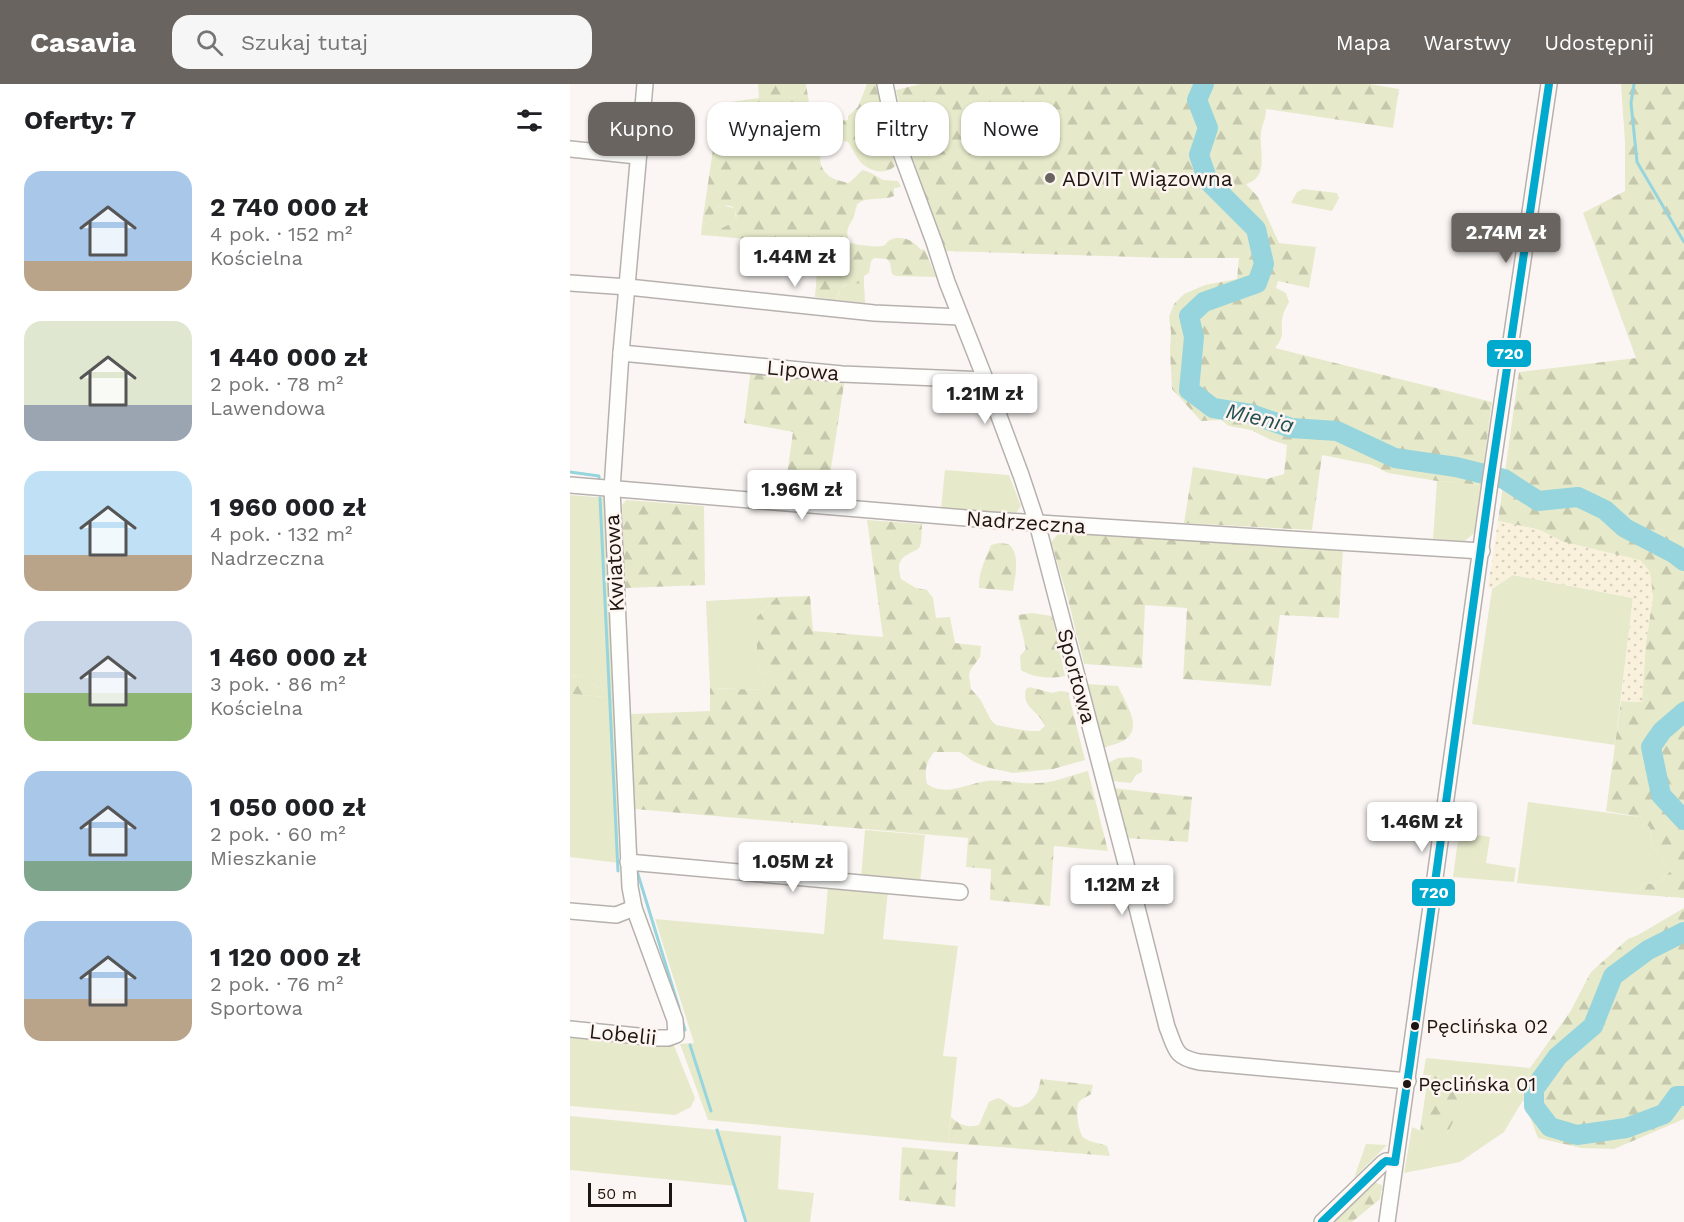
<!DOCTYPE html>
<html lang="pl">
<head>
<meta charset="utf-8">
<style>
  body { margin:0; font-family:"Work Sans",sans-serif; background:#f6f6f6; color:#202124; height:100vh; display:flex; flex-direction:column; font-size:22px; white-space:nowrap }
  * { box-sizing:border-box; margin:0 }
  p { font-size:20px; color:#757577 }
  .icon { flex:none; width:33px; height:33px; fill:none; stroke:currentColor; stroke-width:2; stroke-linecap:round; stroke-linejoin:round }
  .map { position:relative; flex:1; overflow:hidden }
  .panel { display:flex; flex-direction:column; background:#fff; width:570px }
  .panel>* { flex:none }
  .hud { position:absolute; left:18px; top:18px; width:570px; height:54px; display:flex; gap:12px }
  .scale { position:absolute; left:18px; bottom:15px; width:84px; box-sizing:border-box; padding-left:6px; border:3px solid #1c1511; border-top:0; font-size:16px; line-height:21px; white-space:nowrap; color:#1c1511; -webkit-text-stroke:4px #fef5f1; paint-order:stroke }
  .price { position:absolute; translate:-50% -51px; padding:0 14px; border-radius:6px; background:#fff; color:#222; font-size:20px; line-height:39px; filter:drop-shadow(0 2px 3px #0008) }
  .price::after { content:''; position:absolute; left:50%; top:36px; width:18px; height:14px; margin-left:-9px; background:inherit; clip-path:polygon(0 0,100% 0,50% 100%) }
  .price.on { background:#6a6460; color:#fff }
  ul { padding:0; list-style:none }
  li { display:flex; align-items:center; gap:18px; height:150px; padding:0 24px }
  li span { display:grid; place-items:center; flex:none; width:168px; height:120px; border-radius:18px; color:#555 }
  li>.icon { margin-inline-start:auto }
  span .icon { width:72px; height:72px; fill:#fffc; stroke-width:1 }
  li b { font-size:26px }
  h2 { display:flex; justify-content:space-between; align-items:center; height:72px; padding:0 24px; font-size:26px }
  .pill { padding:0 21px; border-radius:18px; background:#fff; box-shadow:0 2px 4px #0004; font-size:21px; line-height:54px }
  .pill.on { background:#6a6460; color:#fff }
  header { display:flex; align-items:center; gap:36px; box-sizing:border-box; height:84px; padding:0 30px; background:#6a6460; color:#fff }
  header strong { font-size:28px }
  nav { display:flex; gap:33px; margin-inline-start:auto; font-size:21px }
  .search { width:420px; height:54px; background:#f6f6f6; display:flex; align-items:center; gap:15px; box-sizing:border-box; padding:0 21px; border-radius:18px; color:#757577; font-size:22px }
  main { display:flex; flex:1; min-height:0 }
  .map>svg:first-child { display:block }
  .grass { fill:#e6eaca }
  .forest { fill:url(#forest-firs) }
  .sand { fill:url(#sand-dots) }
  .lines { fill:none; stroke-linecap:round; stroke-linejoin:round }
  .stream { stroke:#96d5dd; stroke-width:3 }
  .river { stroke:#96d5dd; stroke-width:20 }
  .minor-casing { stroke:#b7b1ae; stroke-width:18 }
  .minor { stroke:#fefefd; stroke-width:15 }
  .bus-1-casing { stroke:#fef5f1; stroke-width:12 }
  .bus-1 { stroke:#00a9ce; stroke-width:8 }
  .poi-dot { fill:#6a6460; stroke:#fef5f1; stroke-width:2 }
  .bus-dot { fill:#1c1511; stroke:#fef5f1; stroke-width:2 }
  .labels { text-anchor:middle; dominant-baseline:central; stroke-width:5; stroke-linejoin:round; paint-order:stroke }
  .bus-label { font-size:20px; fill:#1c1511; stroke:#fef5f1; text-anchor:start }
  .poi-label { font-size:21px; fill:#1c1511; stroke:#fef5f1; text-anchor:start }
  .street-label { font-size:21px; fill:#1c1511; stroke:#fef5f1 }
  .water-label { font-size:22px; font-style:italic; fill:#255056; stroke:#fef5f1 }
  .line-badge { stroke:#fef5f1; stroke-width:2 }
  .badge-label { font-size:16px; text-anchor:middle; font-weight:bold; fill:#fff }
</style>
</head>
<body>
<header>
<strong>Casavia</strong>
<div class="search"><svg class="icon" aria-label="search" viewBox="0 0 24 24"><circle cx="10" cy="10" r="6"/><path d="M15 15l6 6"/></svg>Szukaj tutaj</div>
<nav><a>Mapa</a><a>Warstwy</a><a>Udostępnij</a></nav>
</header>
<main>
<section class="panel">
<h2>Oferty: 7<svg class="icon" aria-label="filters" viewBox="0 0 24 24"><path d="M4 7h16M4 17h16"/><circle cx="9" cy="7" r="2"/><circle cx="15" cy="17" r="2"/></svg></h2>
<ul>
<li><span style="background:linear-gradient(#a9c7e8 75%,#b9a48a 0)"><svg class="icon" aria-label="home" viewBox="0 0 24 24"><path d="M3 11l9-7 9 7M6 9v11h12V9"/></svg></span><div><b>2 740 000 zł</b><p>4 pok. · 152 m²</p><p>Kościelna</p></div></li>
<li><span style="background:linear-gradient(#dfe7d0 70%,#9aa5b1 0)"><svg class="icon" aria-label="home" viewBox="0 0 24 24"><path d="M3 11l9-7 9 7M6 9v11h12V9"/></svg></span><div><b>1 440 000 zł</b><p>2 pok. · 78 m²</p><p>Lawendowa</p></div></li>
<li><span style="background:linear-gradient(#bfe0f5 70%,#b9a48a 0)"><svg class="icon" aria-label="home" viewBox="0 0 24 24"><path d="M3 11l9-7 9 7M6 9v11h12V9"/></svg></span><div><b>1 960 000 zł</b><p>4 pok. · 132 m²</p><p>Nadrzeczna</p></div></li>
<li><span style="background:linear-gradient(#c9d6e8 60%,#8fb573 0)"><svg class="icon" aria-label="home" viewBox="0 0 24 24"><path d="M3 11l9-7 9 7M6 9v11h12V9"/></svg></span><div><b>1 460 000 zł</b><p>3 pok. · 86 m²</p><p>Kościelna</p></div></li>
<li><span style="background:linear-gradient(#a9c7e8 75%,#7fa58c 0)"><svg class="icon" aria-label="home" viewBox="0 0 24 24"><path d="M3 11l9-7 9 7M6 9v11h12V9"/></svg></span><div><b>1 050 000 zł</b><p>2 pok. · 60 m²</p><p>Mieszkanie</p></div></li>
<li><span style="background:linear-gradient(#a9c7e8 65%,#b9a48a 0)"><svg class="icon" aria-label="home" viewBox="0 0 24 24"><path d="M3 11l9-7 9 7M6 9v11h12V9"/></svg></span><div><b>1 120 000 zł</b><p>2 pok. · 76 m²</p><p>Sportowa</p></div></li>
</ul>
</section>
<div class="map">
<svg width="1114" height="1138" viewBox="0 0 1114 1138">
  <defs>
    <pattern id="forest-firs" width="22" height="20" patternUnits="userSpaceOnUse" patternTransform="scale(1.5)"><rect width="22" height="20" fill="#e6eaca"/><path d="M5 1l3.5 6h-7zM16 11l3.5 6h-7z" fill="#c5c8ac"/></pattern>
    <pattern id="sand-dots" width="8" height="8" patternUnits="userSpaceOnUse" patternTransform="scale(1.5)"><rect width="8" height="8" fill="#f9f1dc"/><path d="M2 2h.1M6 6h.1" fill="none" stroke="#d5cebc" stroke-width="1.8" stroke-linecap="round"/></pattern>
  </defs>
  <rect width="100%" height="100%" fill="#fbf6f4"/>
  <g class="grass">
    <path d="M154,121l11,4 1,11c-7,7 -18,6 -22,16l-13,-1 1,-11c11,-2 10,-8 14,-16z"/>
    <polygon points="278,199 294,199 295,219 267,216 271,204"/>
    <polygon points="375,386 439,391 451,422 446,429 371,425"/>
    <polygon points="867,397 911,401 904,449 895,457 863,455"/>
    <path d="M0,411l37,3 12,365 -49,-6v-163l35,3v-8l-12,-4c-4,-10 -14,-9 -23,-10z"/>
    <polygon points="943,491 1063,514 1045,661 902,640 922,505"/>
    <polygon points="207,513 187,533 187,582 193,590 195,606 140,604 136,517"/>
    <polygon points="958,718 1070,733 1080,744 1082,762 1101,787 1085,801 1076,799 1061,810 947,799"/>
    <polygon points="295,746 355,751 350,799 291,793"/>
    <polygon points="889,748 920,753 916,779 946,784 944,798 883,793"/>
    <polygon points="258,801 318,807 313,855 388,862 373,972 387,973 378,1059 138,1036 110,960 124,959 85,835 254,850"/>
    <polygon points="0,949 103,959 125,1014 121,1023 105,1031 0,1022"/>
    <polygon points="856,974 960,984 953,1016 934,1048 890,1078 834,1089 842,1043 857,1050 877,1050 882,1041 884,1029 870,992 853,991"/>
    <polygon points="0,1032 211,1052 208,1105 244,1109 240,1138 178,1138 166,1102 0,1086"/>
    <polygon points="796,1060 817,1061 784,1094"/>
    <polygon points="802,1097 809,1100 771,1138 762,1138"/>
  </g>
  <g class="forest">
    <path d="M188,0h48l3,19c14,1 17,6 19,19l20,-2v-4l10,-9 9,-23h9l19,82c-10,10 -28,5 -36,-6 -4,-5 -7,-12 -11,-18 -26,-6 -37,19 -19,34 5,4 13,5 19,7 6,-3 9,-9 15,-13l8,3 12,7 15,1 3,6 -7,1v8c-11,5 -31,0 -37,9 -2,4 -2,10 -4,14 -6,9 -7,12 -4,23 6,3 25,5 33,4 5,-1 3,-3 8,-6 12,-5 23,0 30,9l5,1 11,27 -40,-1 -4,-2 -2,-11 -3,-4 -13,-1 -3,3 -2,12 -5,3v7c-16,2 -22,-5 -27,17l-22,-3 4,-51 -105,-10c4,-10 15,-9 22,-16 2,-14 -8,-18 -20,-12 -4,8 -3,14 -14,16l14,-95 10,-1 -3,-25 36,-5z"/>
    <path d="M351,0h449l29,5 -6,39 -127,-19c0,12 -4,14 -5,24 -2,19 9,44 -15,51l12,13 21,46 37,4 -7,41 -31,-7 -2,7 10,5 3,9c-2,4 -5,9 -6,13 -4,14 4,19 -8,33l217,54 -11,83 -44,-4 -49,-8 -16,-8 -50,-10 -10,75 -128,-7 9,-56 74,12 17,-5 3,-29 -16,-5 -20,-10 -22,-4 -8,-6 -20,1 -29,-32 -2,-39 1,-18 -2,-15 5,-13 10,-10 21,-9 32,-6 2,-21h-71l-224,-7 -32,-96 -16,-65z"/>
    <polygon points="1051,0 1114,0 1114,814 1061,810 1076,799 1085,801 1101,787 1082,762 1080,744 1070,733 1036,727 1051,617 1071,618 1076,558 1083,512 991,457 970,446 928,437 949,288 1066,274 1013,129 1055,107 1055,58"/>
    <polygon points="733,105 767,109 769,114 762,127 721,119 727,108"/>
    <polygon points="181,285 275,294 256,416 214,412 223,348 174,339"/>
    <polygon points="56,416 134,422 135,501 55,504 52,421"/>
    <path d="M297,436l55,4c-1,7 1,21 -4,25 -1,1 -9,4 -9,5 -12,5 -11,14 -8,25l15,9 11,2 6,8 3,20 14,-1 5,26 26,3 -1,11 -9,12 -2,6 2,14 9,10 11,21 5,5 32,6h11l6,-5c-6,-16 -24,-18 -19,-37l4,-2 22,6 8,-2 8,1 17,68 -32,9 -40,4 -23,-5 -16,-6 -14,-10h-26c-8,10 -10,19 -7,32 19,13 39,0 59,-3 14,-2 35,3 51,2 17,0 34,-8 51,-12l20,80 -54,-5 -4,60 -60,-6 1,-31 -25,-2 2,-29 -333,-29 -4,-95 79,-3v-23l55,2 -2,-16 -6,-8v-49l20,-20 33,-1 3,35 70,6z"/>
    <polygon points="494,448 773,465 769,534 710,531 701,602 613,595 617,524 575,521 572,584 514,580 498,515 481,458 487,451"/>
    <path d="M429,459c1,0 8,1 9,1 13,8 7,34 5,47l-34,-3c-1,-15 7,-30 12,-43z"/>
    <path d="M462,529l20,3 13,60c-15,3 -31,2 -44,-6l-1,-14 6,-7 -8,-34z"/>
    <path d="M0,591c10,1 19,0 23,10l12,4v8l-35,-3z"/>
    <path d="M517,600l31,2c14,29 31,53 -14,61z"/>
    <polygon points="563,673 572,676 572,688 566,691 561,699 542,697 538,679 548,674"/>
    <polygon points="543,704 622,713 618,758 555,754"/>
    <polygon points="1114,824 1114,1035 1044,1065 1011,1064 968,1054 953,1016 960,984 1000,928 1021,888 1058,855 1068,851"/>
    <path d="M862,991l19,4 8,7c1,15 -4,35 -12,48h-20l-7,-3 7,-48z"/>
    <path d="M471,995l52,6 -2,9c-4,3 -9,4 -12,8 -4,6 -1,31 5,36 5,4 16,5 23,8l3,10 -162,-13 3,-26c8,8 17,11 28,8l10,-23 9,-4c6,2 8,5 13,8 9,5 21,-4 25,-12 3,-4 3,-10 5,-15z"/>
    <polygon points="332,1063 388,1068 385,1123 329,1116"/>
    <polygon points="809,1100 812,1101 810,1115 782,1138 771,1138"/>
  </g>
  <polygon class="sand" points="928,437 970,446 991,457 1070,476 1080,488 1083,512 1076,558 1072,618 1051,617 1063,514 943,491 922,505 918,503"/>
  <g class="lines">
    <g class="stream">
      <polyline points="1064,0 1061,19 1067,78 1114,158"/>
      <polyline points="0,388 29,392 29,395"/>
      <polyline points="30,414 48,787"/>
      <polyline points="67,787 109,924"/>
      <polyline points="112,936 115,946"/>
      <polyline points="120,961 141,1027"/>
      <polyline points="147,1046 176,1138"/>
    </g>
    <g class="river">
      <polyline points="634,0 627,16 638,44 629,71 638,97 686,145 694,180 687,199 634,218 619,232 624,253 619,306 643,324 681,330 721,344 767,347 825,374 886,383 934,395 968,417 1008,413 1035,426 1055,444 1105,470 1114,477"/>
      <polyline points="1114,628 1092,647 1081,663 1091,711 1114,736"/>
      <polyline points="1114,848 1078,866 1043,892 1023,942 988,972 964,1005 964,1022 980,1043 1007,1051 1056,1044 1094,1030 1107,1012 1114,1012"/>
    </g>
    <g class="minor-casing">
      <g id="minor">
        <path d="M315,0l12,58 37,100 13,40 37,94 37,99 16,48 87,333 43,171c9,22 7,30 32,35l209,19"/>
        <polyline points="0,65 67,72"/>
        <polyline points="0,199 58,203 304,229 390,233"/>
        <polyline points="51,269 272,290 416,296"/>
        <polyline points="0,401 420,436 912,467"/>
        <polyline points="58,778 390,808"/>
        <polyline points="0,827 46,831 64,824"/>
        <polyline points="0,945 88,954 98,954 106,951 105,936 64,824 60,803 42,405 51,269 75,0"/>
        <polyline points="752,1138 813,1079 816,1077 825,1078"/>
        <polyline points="817,1138 920,399 979,0"/>
      </g>
    </g>
    <use href="#minor" class="minor"/>
    <g class="bus-1-casing">
      <g id="bus-1">
        <polyline points="825,1078 840,980 920,399 979,0"/>
        <polyline points="752,1138 813,1079 816,1077 825,1078"/>
      </g>
    </g>
    <use href="#bus-1" class="bus-1"/>
  </g>
  <circle class="poi-dot" cx="480" cy="94" r="6"/>
  <g class="bus-dot">
    <circle cx="845" cy="942" r="5"/>
    <circle cx="837" cy="1000" r="5"/>
  </g>
  <g class="labels">
    <g class="bus-label">
      <text x="856" y="942">Pęclińska 02</text>
      <text x="848" y="1000">Pęclińska 01</text>
    </g>
    <g class="poi-label">
      <text x="492" y="94">ADVIT Wiązowna</text>
    </g>
    <g class="street-label">
      <text transform="translate(233 286) rotate(5)">Lipowa</text>
      <text transform="translate(456 438) rotate(4)">Nadrzeczna</text>
      <text transform="translate(44 479) rotate(-93)">Kwiatowa</text>
      <text transform="translate(507 592) rotate(75)">Sportowa</text>
      <text transform="translate(53 950) rotate(6)">Lobelii</text>
    </g>
    <g class="water-label">
      <text transform="translate(690 334) rotate(13)">Mienia</text>
    </g>
  </g>
  <g class="line-badge">
    <rect x="916" y="255" width="46" height="29" rx="6" fill="#00a9ce"/>
    <rect x="841" y="794" width="45" height="29" rx="6" fill="#00a9ce"/>
  </g>
  <g class="badge-label">
    <text x="939" y="275">720</text>
    <text x="864" y="814">720</text>
  </g>
</svg>
<div class="scale">50 m</div>
<b class="price on" style="left:936px;top:180px">2.74M zł</b>
<b class="price" style="left:225px;top:204px">1.44M zł</b>
<b class="price" style="left:415px;top:341px">1.21M zł</b>
<b class="price" style="left:232px;top:437px">1.96M zł</b>
<b class="price" style="left:852px;top:769px">1.46M zł</b>
<b class="price" style="left:223px;top:809px">1.05M zł</b>
<b class="price" style="left:552px;top:832px">1.12M zł</b>
<div class="hud">
<a class="pill on">Kupno</a>
<a class="pill">Wynajem</a>
<a class="pill">Filtry</a>
<a class="pill">Nowe</a>
</div>
</div>
</main>
</body>
</html>
